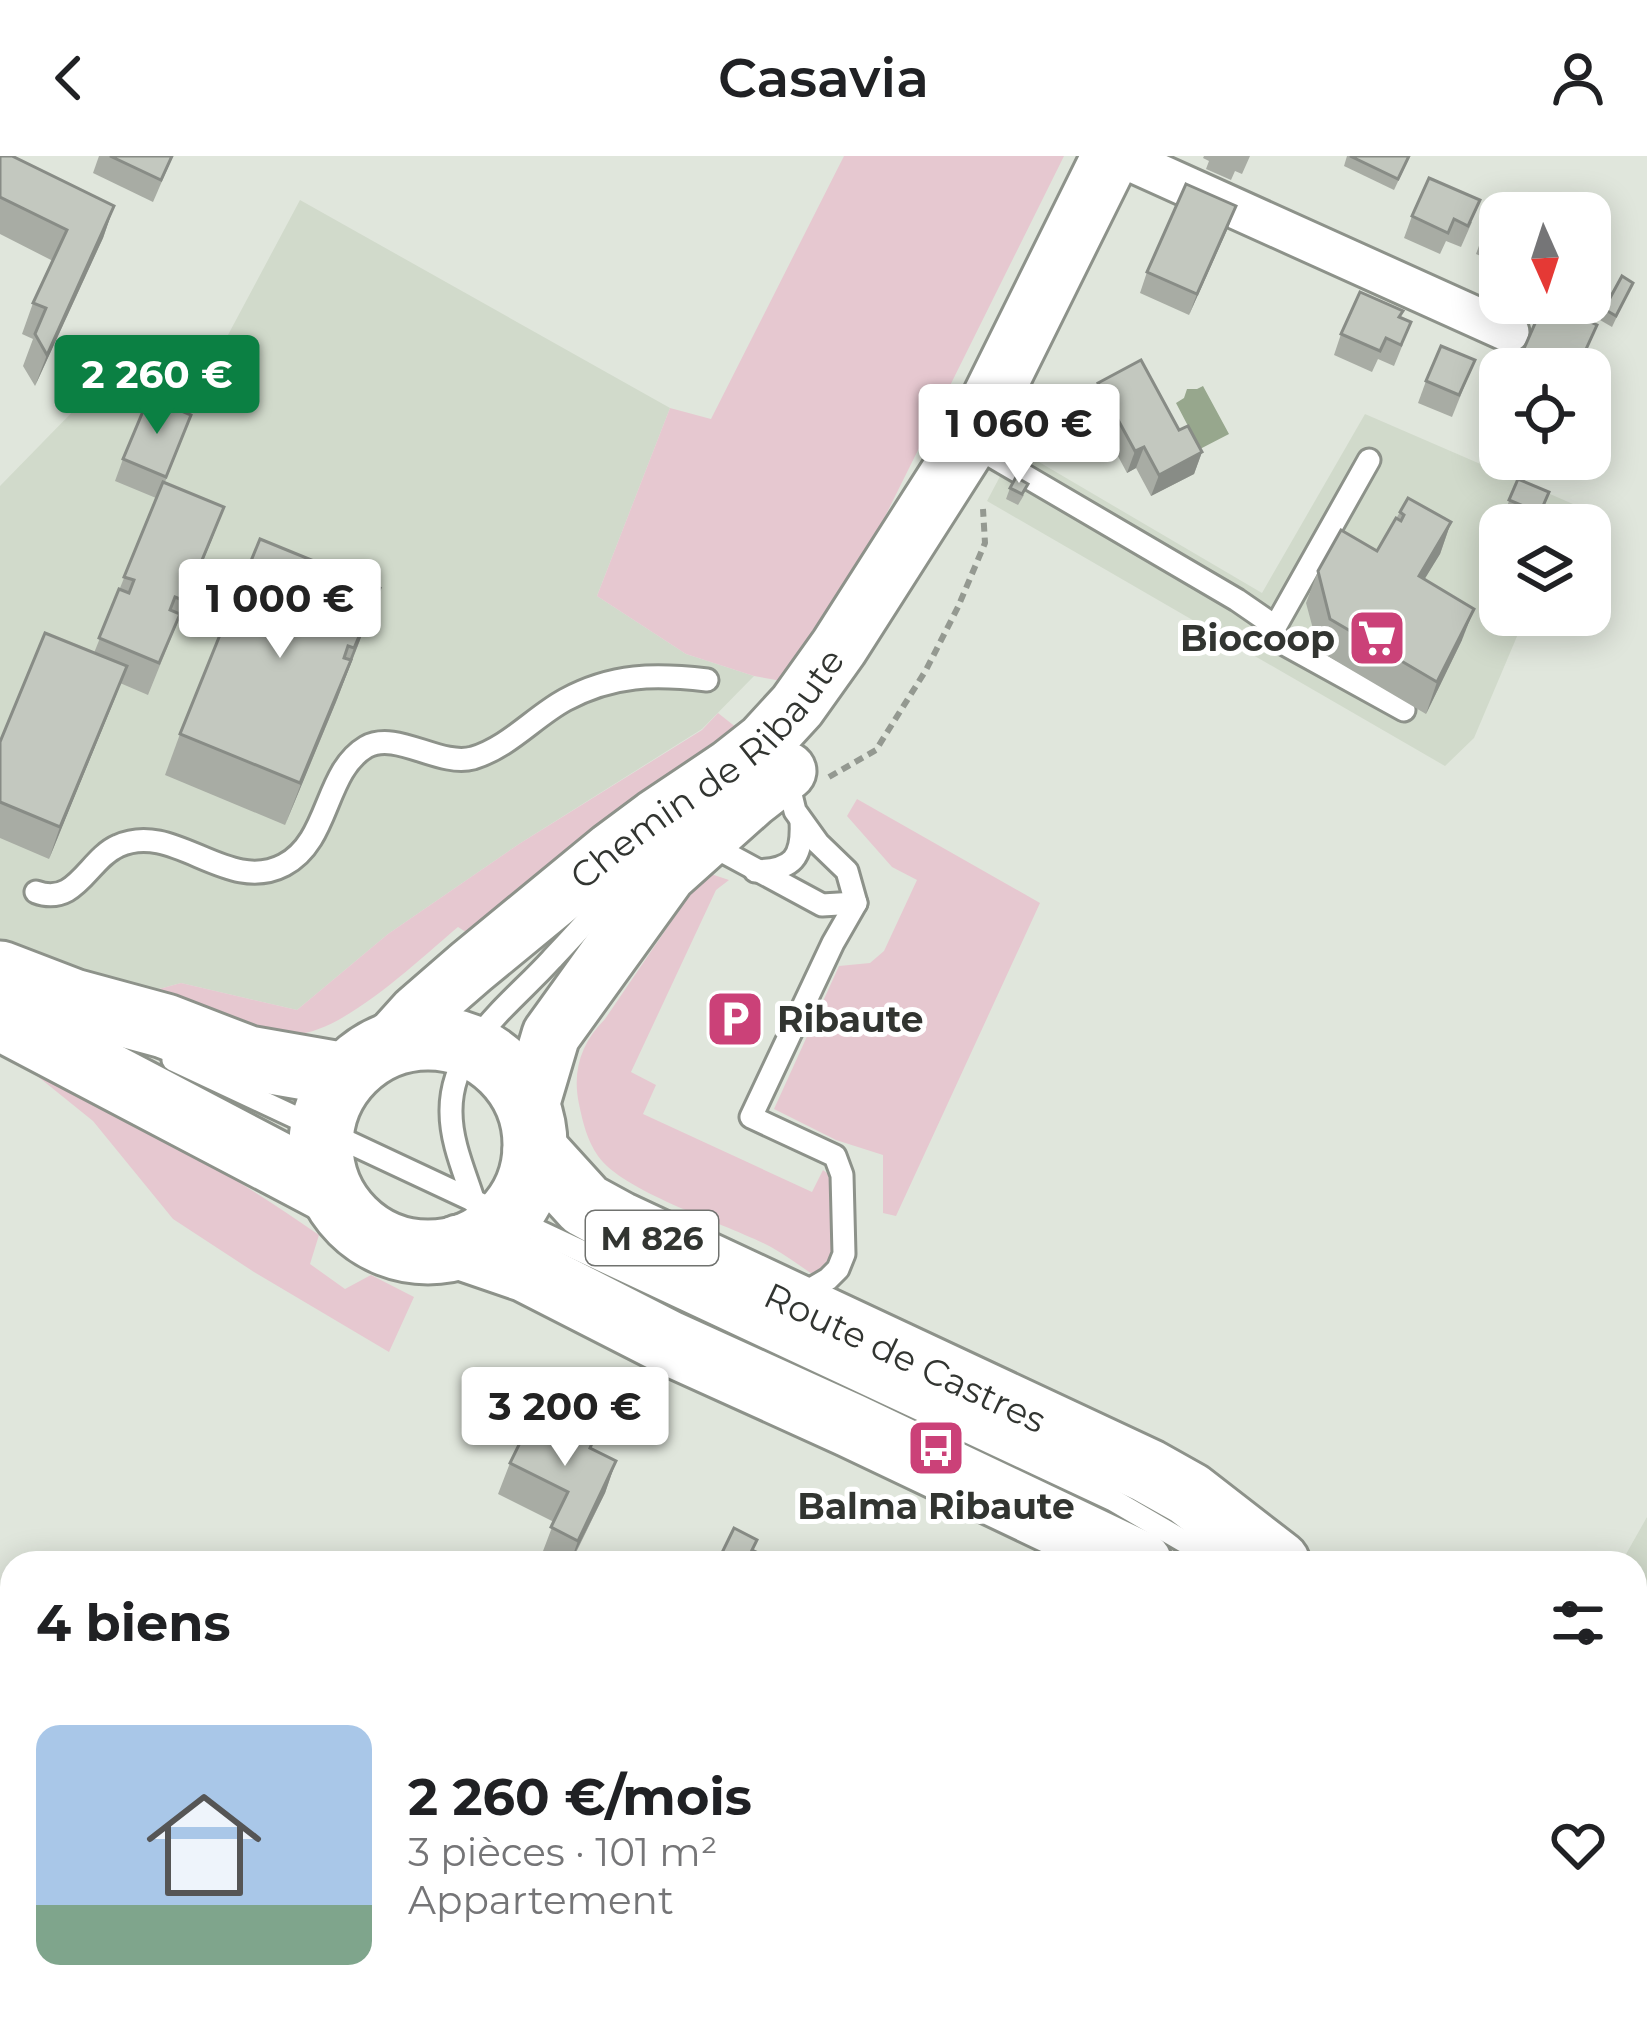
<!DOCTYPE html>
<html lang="fr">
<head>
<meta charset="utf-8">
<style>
  body { margin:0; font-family:Montserrat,sans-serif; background:#f2f2f2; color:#202124; height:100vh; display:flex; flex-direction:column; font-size:45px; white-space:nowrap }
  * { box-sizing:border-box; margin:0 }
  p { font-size:39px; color:#757577 }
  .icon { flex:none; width:66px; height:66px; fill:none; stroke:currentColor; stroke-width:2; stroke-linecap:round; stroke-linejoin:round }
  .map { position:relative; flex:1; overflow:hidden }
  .side { position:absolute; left:0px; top:1395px; width:1647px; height:471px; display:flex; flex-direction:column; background:#fff; border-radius:36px 36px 0 0; box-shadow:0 6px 30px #0003 }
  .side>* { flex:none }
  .needle { width:78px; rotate:177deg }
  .fabs { position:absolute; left:1479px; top:36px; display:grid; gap:24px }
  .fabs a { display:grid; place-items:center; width:132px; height:132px; border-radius:24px; background:#fff; box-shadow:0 6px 30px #0003; font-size:60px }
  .price { position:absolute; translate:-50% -102px; padding:0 27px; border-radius:12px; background:#fff; color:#222; font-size:39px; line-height:78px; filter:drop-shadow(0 3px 6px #0008) }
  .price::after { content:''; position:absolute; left:50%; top:72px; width:36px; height:27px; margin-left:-18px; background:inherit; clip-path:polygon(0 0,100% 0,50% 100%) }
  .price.on { background:#0b8043; color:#fff }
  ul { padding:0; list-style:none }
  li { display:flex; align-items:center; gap:36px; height:300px; padding:0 36px }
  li+li { border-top:3px solid #e0e0e0 }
  li span { display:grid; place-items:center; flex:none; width:336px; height:240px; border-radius:24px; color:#555 }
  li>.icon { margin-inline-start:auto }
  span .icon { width:144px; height:144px; fill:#fffc; stroke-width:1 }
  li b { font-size:51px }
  h2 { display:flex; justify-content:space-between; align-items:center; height:144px; padding:0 36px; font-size:51px }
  header { display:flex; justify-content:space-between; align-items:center; height:156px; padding:0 36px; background:#fff; font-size:54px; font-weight:600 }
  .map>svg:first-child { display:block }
  .built { fill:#d1dacb }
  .green { fill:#e6c8d0 }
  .water { fill:#97a78d }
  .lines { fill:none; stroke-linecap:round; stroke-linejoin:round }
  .lane-casing { stroke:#8d928a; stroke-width:27 }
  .street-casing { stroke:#8d928a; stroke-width:45 }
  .secondary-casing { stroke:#8d928a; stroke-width:63 }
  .primary-casing { stroke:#8d928a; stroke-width:69 }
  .path { stroke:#949991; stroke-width:6; stroke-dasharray:9 6; stroke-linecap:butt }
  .lane { stroke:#fff; stroke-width:21 }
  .street { stroke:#fff; stroke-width:39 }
  .secondary { stroke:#fff; stroke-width:57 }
  .primary { stroke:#fff; stroke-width:63 }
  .wall { fill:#a8aca4 }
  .shaded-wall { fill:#888c86 }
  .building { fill:#c3c8bf; stroke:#888c86; stroke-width:3 }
  .labels { text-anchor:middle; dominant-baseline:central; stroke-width:10; stroke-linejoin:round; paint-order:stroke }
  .shield { fill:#fff; stroke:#70726f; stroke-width:3 }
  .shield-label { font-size:33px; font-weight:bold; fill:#323531 }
  .poi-label { font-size:36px; font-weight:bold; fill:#323531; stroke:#fff; text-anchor:end }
  .street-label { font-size:36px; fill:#323531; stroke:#fff }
</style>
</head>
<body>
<header><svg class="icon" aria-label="back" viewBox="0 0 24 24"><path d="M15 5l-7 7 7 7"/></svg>Casavia<svg class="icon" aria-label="person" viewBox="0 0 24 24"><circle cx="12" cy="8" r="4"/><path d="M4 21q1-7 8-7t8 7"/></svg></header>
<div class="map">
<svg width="1647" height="1865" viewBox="0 0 1647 1865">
  <rect width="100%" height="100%" fill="#e0e6dc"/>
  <g class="built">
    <polygon points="300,44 670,252 597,440 686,498 754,520 702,573 519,688 388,778 297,854 181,827 148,836 0,784 0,330 124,203 197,237"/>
    <polygon points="1365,258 1573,348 1564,369 1500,369 1500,459 1526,459 1474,582 1445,610 987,345 1015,292 1262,437"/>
    <polygon points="1647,1361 1647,1572 1635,1567 1635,1407 1621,1407"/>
  </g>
  <g class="green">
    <polygon points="844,0 1064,0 850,431 787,526 754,520 686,498 597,440 670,252 711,263"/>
    <path d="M718,557l19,15 -268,206 -11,-7c-37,31 -117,108 -164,107 -39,-2 -106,-30 -146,-42l33,-9 116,27 91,-76 131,-90 183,-114z"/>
    <polygon points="857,643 1040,747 896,1060 883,1057 883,999 836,984 774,953 839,810 870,807 884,795 917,724 892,711 847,660"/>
    <path d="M705,716l24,8 -13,10 -85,182 25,13 -13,29 169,78 11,-22 9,7c1,32 12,77 -14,101 -15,-10 -31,-22 -47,-31 -43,-23 -147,-54 -173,-91 -11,-16 -15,-33 -19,-52 -7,-33 2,-61 26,-85z"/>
    <path d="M0,890c109,58 217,118 319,189l-9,29 35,25 26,-14 43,22 -25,55 -135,-80 -81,-53 -80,-98z"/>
  </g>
  <polygon class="water" points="1203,230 1229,278 1200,293 1176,247 1184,242 1187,233 1197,233"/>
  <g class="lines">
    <g class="lane-casing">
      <g id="lane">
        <polyline points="969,287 1237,444 1266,464 1270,480 1404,554"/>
        <polyline points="1270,480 1369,304"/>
        <polyline points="787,622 795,655 818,687 847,715 856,747 833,787 751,961 835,1000 842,1019 844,1098 838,1113 828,1123 799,1140"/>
        <polyline points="709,681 720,694 822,749 856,747"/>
        <path d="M755,715c38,-1 48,-13 46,-50"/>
        <path d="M36,736c40,15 52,-33 82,-46 56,-26 109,49 166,19 46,-24 40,-93 82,-118 30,-17 73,20 107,11 36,-11 61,-41 92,-58 48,-26 90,-26 142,-20"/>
        <polyline points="173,904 1113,1344 1221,1407"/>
        <path d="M474,1046c-9,-29 -23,-59 -23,-90 -1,-66 60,-108 100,-152 27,-29 57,-60 78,-93"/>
      </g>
    </g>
    <g class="street-casing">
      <polyline id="street" points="1119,0 1509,176"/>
    </g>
    <g class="secondary-casing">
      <g id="secondary">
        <path id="s1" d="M389,889l29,-32 53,-46 141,-116 43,-32 76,-51 33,-26 33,-36 42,-59 130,-204 142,-287"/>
        <polyline points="529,953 551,879 667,718 751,643 787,615"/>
      </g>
    </g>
    <g class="primary-casing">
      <g id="primary">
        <polyline points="0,817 73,845 165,870 248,902 346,919"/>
        <polyline points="0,862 331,1036"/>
        <circle cx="428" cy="989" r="107"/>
        <path id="s2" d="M535,994l50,55 33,18 530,248 41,23 89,69"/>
        <polyline points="459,1091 526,1114 669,1187 850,1269 1140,1407"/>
        <polyline points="1635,1599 1647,1605"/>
      </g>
    </g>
    <polyline class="path" points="829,621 876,594 926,514 958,451 985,387 983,353"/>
    <use href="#lane" class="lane"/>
    <use href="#street" class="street"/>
    <use href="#secondary" class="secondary"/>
    <use href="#primary" class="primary"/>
  </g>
  <g class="wall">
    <polygon points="0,0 114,50 103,82 35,230 23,210 33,183 22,178 33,147 53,105 0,78"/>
    <polygon points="99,0 173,0 153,46 93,17"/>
    <polygon points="1204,0 1250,0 1242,18 1235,15 1231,24 1206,13 1209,5 1203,2"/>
    <polygon points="1347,0 1410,0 1394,34 1344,10"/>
    <polygon points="1236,50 1189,159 1140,137 1147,116"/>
    <polygon points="1500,57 1500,124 1485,118 1490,104 1476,98 1484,76"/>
    <polygon points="1412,60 1472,66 1461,91 1446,85 1440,98 1404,82"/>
    <polygon points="1633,127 1612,171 1600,164 1604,153"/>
    <polygon points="1400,161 1403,188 1394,210 1378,203 1372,216 1334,199 1341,178"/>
    <polygon points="1475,204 1452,261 1418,247 1426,225"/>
    <polygon points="1098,227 1179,274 1202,296 1194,318 1151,340 1136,312 1127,317 1090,248"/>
    <polygon points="183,281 165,326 224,351 148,539 120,527 49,703 0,682 0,586 94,497 156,342 115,325 123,303"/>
    <polygon points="1518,323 1549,336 1536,368 1505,355"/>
    <polygon points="1010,332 1024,339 1018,349 1006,343"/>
    <polygon points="1400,356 1451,366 1440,398 1424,423 1462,484 1426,558 1319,495 1306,447 1318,415 1377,395"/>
    <polygon points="260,383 380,432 336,546 285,669 165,619 180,578"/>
    <polygon points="591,1292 616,1305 605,1337 571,1407 548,1407 540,1403 554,1366 498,1338 510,1307"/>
  </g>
  <g class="shaded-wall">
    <polygon points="114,50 103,82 35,230 47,199"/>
    <polygon points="1236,50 1228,72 1189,159 1197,138"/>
    <polygon points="1144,291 1136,312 1127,317 1135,295"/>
    <polygon points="1202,296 1194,318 1151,340 1159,319"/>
    <polygon points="224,351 212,383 173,477 185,445"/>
    <polygon points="1451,366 1440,398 1407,452 1419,420"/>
    <polygon points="380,432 336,546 285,669 354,492"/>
    <polygon points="1474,453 1462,484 1426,558 1437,526"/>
    <polygon points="127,510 115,542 49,703 60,671"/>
    <polygon points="616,1305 605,1337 570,1407 578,1385"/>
  </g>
  <g class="building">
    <polygon points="0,0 12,0 114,50 47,199 35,178 46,152 33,147 67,74 0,41"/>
    <polygon points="110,0 172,0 161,24"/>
    <polygon points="1350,0 1409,0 1398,23"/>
    <polygon points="1429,22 1480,44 1468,70 1454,63 1448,77 1412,60"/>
    <polygon points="1186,28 1236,50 1197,138 1147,116"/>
    <polygon points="1495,51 1508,57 1500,57 1500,100 1493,96 1499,83 1484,76"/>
    <polygon points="1622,120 1633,127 1616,160 1604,153"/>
    <polygon points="1360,136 1403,155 1399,161 1411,166 1401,189 1386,182 1380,195 1341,178"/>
    <polygon points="1544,147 1548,147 1597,169 1577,213 1515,213"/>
    <polygon points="1441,190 1475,204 1459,239 1426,225"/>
    <polygon points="1141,204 1179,274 1188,270 1202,296 1159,319 1144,291 1135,295 1098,227"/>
    <polygon points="149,241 191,259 166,321 123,303"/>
    <polygon points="1016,321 1028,328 1022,338 1010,332"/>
    <polygon points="1518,323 1549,336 1540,357 1509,344"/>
    <polygon points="163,326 224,351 185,445 175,441 170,454 180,458 159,507 99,482 119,433 129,437 134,424 124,421"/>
    <polygon points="1408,342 1451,366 1419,420 1474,453 1437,526 1330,463 1318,415 1341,374 1377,395 1396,362 1401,365 1404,359 1400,356"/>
    <polygon points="260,383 380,432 354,492 348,490 344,502 351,504 300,627 180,578 226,464 231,467 237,453 232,451"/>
    <polygon points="45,477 127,510 60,671 0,646 0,586"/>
    <polygon points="536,1254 594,1283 590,1292 616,1305 578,1385 551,1371 568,1336 510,1307"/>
    <polygon points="734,1372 757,1384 752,1394 779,1407 717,1407"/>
  </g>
  <defs>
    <g id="supermarket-square" transform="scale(3)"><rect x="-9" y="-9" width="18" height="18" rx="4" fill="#cb4178" stroke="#fff"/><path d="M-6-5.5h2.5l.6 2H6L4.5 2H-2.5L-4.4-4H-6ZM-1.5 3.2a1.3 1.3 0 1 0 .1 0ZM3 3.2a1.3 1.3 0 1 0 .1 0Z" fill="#fff"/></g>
    <g id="parking-square" transform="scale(3)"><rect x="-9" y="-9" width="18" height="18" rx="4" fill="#cb4178" stroke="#fff"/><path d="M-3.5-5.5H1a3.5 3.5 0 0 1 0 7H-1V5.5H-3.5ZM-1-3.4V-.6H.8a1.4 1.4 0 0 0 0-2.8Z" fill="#fff"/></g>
    <g id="bus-square" transform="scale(3)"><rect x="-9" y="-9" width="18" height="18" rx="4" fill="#cb4178" stroke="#fff"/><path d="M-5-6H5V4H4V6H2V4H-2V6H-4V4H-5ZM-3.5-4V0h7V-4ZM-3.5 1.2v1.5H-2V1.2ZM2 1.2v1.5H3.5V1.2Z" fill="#fff"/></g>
  </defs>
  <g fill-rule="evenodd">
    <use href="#supermarket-square" x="1377" y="482"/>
    <use href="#parking-square" x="735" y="863"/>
    <use href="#bus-square" x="936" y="1292"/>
  </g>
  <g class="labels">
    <rect class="shield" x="586" y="1055" width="132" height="54" rx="9"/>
    <g class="shield-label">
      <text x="652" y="1082">M 826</text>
    </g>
    <g class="poi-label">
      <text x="1335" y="482">Biocoop</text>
      <text x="777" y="863" text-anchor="start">Ribaute</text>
      <text x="936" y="1350" text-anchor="middle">Balma Ribaute</text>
    </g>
    <g class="street-label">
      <text stroke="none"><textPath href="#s1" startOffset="423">Chemin de Ribaute</textPath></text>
      <text stroke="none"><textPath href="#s2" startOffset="429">Route de Castres</textPath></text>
    </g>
  </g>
</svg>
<div class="fabs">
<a><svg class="needle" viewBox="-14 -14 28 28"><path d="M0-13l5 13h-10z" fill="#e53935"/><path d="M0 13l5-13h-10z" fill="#757577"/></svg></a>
<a><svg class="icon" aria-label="locate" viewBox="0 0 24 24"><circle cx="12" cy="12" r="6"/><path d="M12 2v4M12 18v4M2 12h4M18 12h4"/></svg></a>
<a><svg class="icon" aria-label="layers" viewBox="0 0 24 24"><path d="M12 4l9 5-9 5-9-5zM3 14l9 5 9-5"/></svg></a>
</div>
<b class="price on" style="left:157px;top:281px">2 260 €</b>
<b class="price" style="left:1019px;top:330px">1 060 €</b>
<b class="price" style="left:280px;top:505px">1 000 €</b>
<b class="price" style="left:565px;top:1313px">3 200 €</b>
<section class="side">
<h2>4 biens<svg class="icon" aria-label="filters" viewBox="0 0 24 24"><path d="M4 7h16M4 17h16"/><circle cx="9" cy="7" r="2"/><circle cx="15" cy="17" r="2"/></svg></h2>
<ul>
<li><span style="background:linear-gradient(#a9c7e8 75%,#7fa58c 0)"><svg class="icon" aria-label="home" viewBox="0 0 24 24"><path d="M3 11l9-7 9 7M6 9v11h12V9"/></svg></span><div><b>2 260 €/mois</b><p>3 pièces · 101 m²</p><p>Appartement</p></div><svg class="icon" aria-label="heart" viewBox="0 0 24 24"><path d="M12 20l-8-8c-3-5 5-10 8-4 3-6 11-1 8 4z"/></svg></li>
</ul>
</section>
</div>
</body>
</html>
